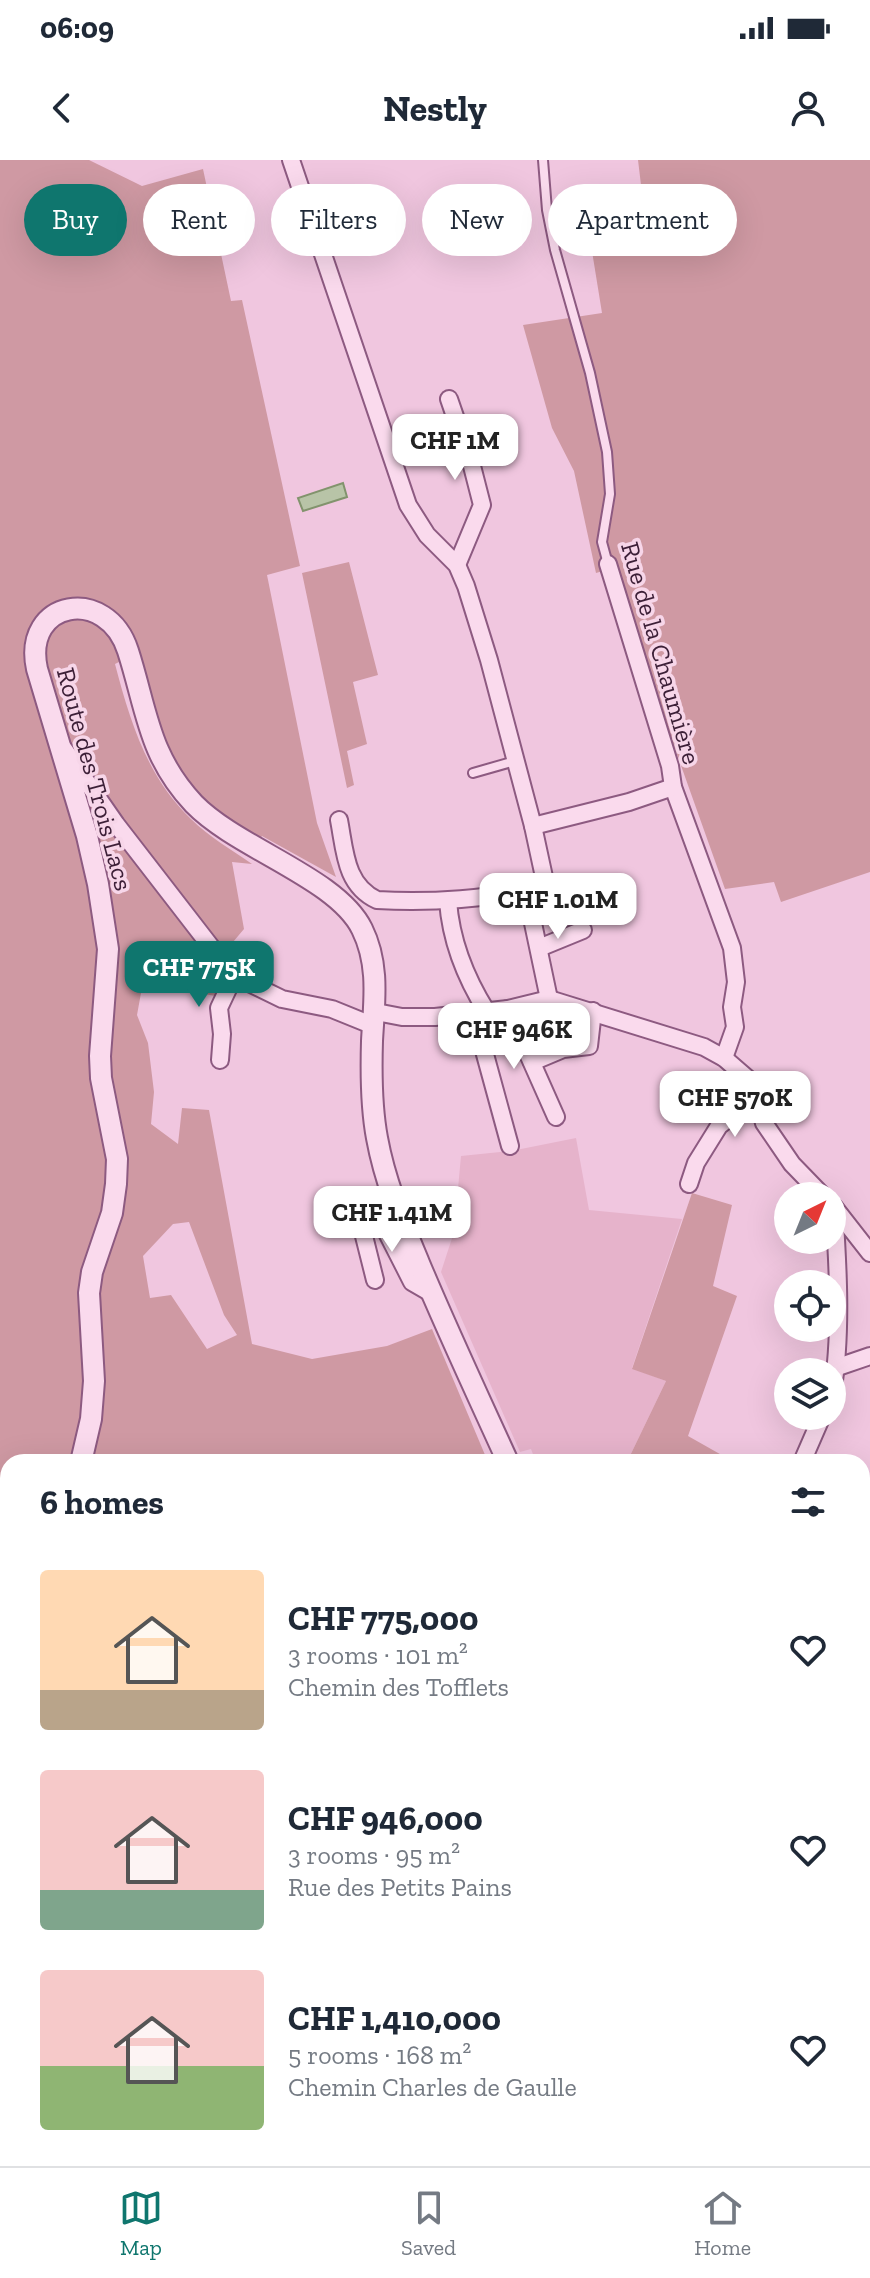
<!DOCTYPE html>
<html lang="en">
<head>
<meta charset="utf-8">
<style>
  body { margin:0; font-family:"Zilla Slab",serif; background:#f6f6f7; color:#1f2937; height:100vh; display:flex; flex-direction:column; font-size:30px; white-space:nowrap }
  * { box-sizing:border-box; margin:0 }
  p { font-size:26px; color:#747a83 }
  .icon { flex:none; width:44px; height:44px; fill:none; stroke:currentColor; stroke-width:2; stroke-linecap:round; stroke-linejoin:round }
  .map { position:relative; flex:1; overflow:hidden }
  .details { position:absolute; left:0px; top:1294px; width:870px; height:712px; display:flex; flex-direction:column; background:#fff; border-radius:24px 24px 0 0; box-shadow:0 8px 32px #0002 }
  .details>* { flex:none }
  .banner { position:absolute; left:24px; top:24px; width:822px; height:72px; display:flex; gap:16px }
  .needle { width:52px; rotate:43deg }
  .fabs { position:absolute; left:774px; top:1022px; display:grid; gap:16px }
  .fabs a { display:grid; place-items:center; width:72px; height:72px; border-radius:50%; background:#fff; box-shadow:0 8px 32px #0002; font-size:40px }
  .price { position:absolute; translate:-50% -68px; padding:0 18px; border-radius:16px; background:#fff; color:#222; font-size:26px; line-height:52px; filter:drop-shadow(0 2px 4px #0008) }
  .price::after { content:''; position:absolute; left:50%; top:48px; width:24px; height:18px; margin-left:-12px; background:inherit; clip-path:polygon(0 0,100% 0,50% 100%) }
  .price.active { background:#0f766e; color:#fff }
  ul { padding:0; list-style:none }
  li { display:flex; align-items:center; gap:24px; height:200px; padding:0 40px }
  li span { display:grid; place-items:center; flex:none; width:224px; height:160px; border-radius:8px; color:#555 }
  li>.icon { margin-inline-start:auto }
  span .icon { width:96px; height:96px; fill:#fffc; stroke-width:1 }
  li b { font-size:34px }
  h2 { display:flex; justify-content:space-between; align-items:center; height:96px; padding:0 40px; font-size:34px }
  .pill { padding:0 28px; border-radius:36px; background:#fff; box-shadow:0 8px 32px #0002; font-size:28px; line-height:72px }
  .pill.active { background:#0f766e; color:#fff }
  .status { display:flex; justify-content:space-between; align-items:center; height:56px; padding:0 40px; background:#fff; direction:ltr }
  .status svg { height:22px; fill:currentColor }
  header { display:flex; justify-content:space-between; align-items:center; height:104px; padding:0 40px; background:#fff; font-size:36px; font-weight:700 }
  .dock { display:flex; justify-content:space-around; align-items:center; height:112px; border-top:2px solid #e0e1e3; background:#fff; font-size:22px; color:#747a83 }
  .dock a { display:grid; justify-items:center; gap:4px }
  .dock .active { color:#0f766e }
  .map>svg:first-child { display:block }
  .farmland { fill:#e6b3cb }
  .green { fill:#cf99a3; fill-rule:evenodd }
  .water { fill:#b8c4a7; stroke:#82936d; stroke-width:2 }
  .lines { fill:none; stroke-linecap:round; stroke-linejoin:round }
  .service-casing { stroke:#8d5a81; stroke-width:12 }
  .minor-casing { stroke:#8d5a81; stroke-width:20 }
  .tertiary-casing { stroke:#8d5a81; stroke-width:24 }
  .service { stroke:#fadaed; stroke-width:8 }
  .minor { stroke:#fadaed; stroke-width:16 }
  .tertiary { stroke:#fadaed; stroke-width:20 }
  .labels { text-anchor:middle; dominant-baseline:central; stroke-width:7; stroke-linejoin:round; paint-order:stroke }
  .street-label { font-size:26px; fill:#3c1f37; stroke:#f7d6e9 }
</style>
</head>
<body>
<div class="status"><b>06:09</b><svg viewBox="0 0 49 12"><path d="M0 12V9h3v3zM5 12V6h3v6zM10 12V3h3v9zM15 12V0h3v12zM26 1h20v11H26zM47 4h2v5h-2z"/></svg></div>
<header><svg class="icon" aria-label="back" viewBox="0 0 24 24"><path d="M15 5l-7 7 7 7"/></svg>Nestly<svg class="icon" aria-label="person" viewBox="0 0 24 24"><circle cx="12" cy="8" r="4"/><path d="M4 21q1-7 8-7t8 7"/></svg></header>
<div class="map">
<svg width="870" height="2006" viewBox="0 0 870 2006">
  <rect width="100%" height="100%" fill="#f0c6df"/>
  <polygon class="farmland" points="576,978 589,1050 682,1059 632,1208 666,1221 627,1302 536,1302 531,1289 520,1292 441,1112 454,1072 461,996 511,991"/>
  <g class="green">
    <path d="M0,0h89l53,26 61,-17 28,132 11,-1 58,266 -33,9 50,248 19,54 -74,-41 -4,6c-42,-26 -81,-62 -98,-109 -7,-19 -11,-41 -16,-60l-25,-11 -4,2c15,57 32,113 76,155 18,18 40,30 61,45l-20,-2 12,67 -22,26 2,21 -9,20 -72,-14 -6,33 11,28 6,49 -3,32 27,20 4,-36 27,2 43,234 60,15 75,-13 45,-17 56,133h-480v696h768l2,8h-778zM189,1062l35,93 13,20 -30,14 -36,-54 -21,3 -7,-42 30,-32z"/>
    <polygon points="638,0 870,0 870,712 781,742 774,722 725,729 658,541 617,407 596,413 574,311 552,268 523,165 602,153 591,85 595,65 644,50"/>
    <polygon points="349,402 378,515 353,522 367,584 347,591 354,625 347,628 302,413"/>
    <polygon points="692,1033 732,1045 713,1126 737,1136 688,1276 734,1302 627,1302 666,1221 632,1209"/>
    <polygon points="870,1440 870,1641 862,1644 862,1441"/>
  </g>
  <polygon class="water" points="343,323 347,337 303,351 298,338"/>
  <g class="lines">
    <g class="service-casing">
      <g id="service">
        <polyline points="543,0 547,50 555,90 590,213 607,292 610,334 602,382 608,404"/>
        <polyline points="473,613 515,601"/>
        <polyline points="862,1754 870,1751"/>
      </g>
    </g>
    <g class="minor-casing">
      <g id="minor">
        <path d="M291,0l117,345 19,30 30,30 9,21 23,74 44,166 11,51 -2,7c-44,16 -118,19 -165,16 -32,-15 -32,-49 -38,-80"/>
        <polyline points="449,239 472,306 482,345 457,405"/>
        <polyline points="608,404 670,606 673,627 732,788 736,822 732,847 735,867 724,898"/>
        <polyline points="64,589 116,664 215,792 241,819 282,839 332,849 374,866"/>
        <polyline points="533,666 629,642 673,627"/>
        <polyline points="526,730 549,839"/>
        <path d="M448,741c3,41 17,76 39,111"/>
        <polyline points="539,788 583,770"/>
        <polyline points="508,849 556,957"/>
        <polyline points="376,852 402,857 435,857 508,849 549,839 704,887 724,898 754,924 764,963 792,1004 823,1036"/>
        <polyline points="474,854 510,986"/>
        <polyline points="220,900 222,874 219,848 235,814"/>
        <polyline points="532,902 563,889 589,886 593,851"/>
        <polyline points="689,1024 696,1003 719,966 738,951 754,924"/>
        <polyline points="834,1047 870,1093"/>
        <polyline points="375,1120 363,1072 367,1063 374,1060 383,1065 412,1122 431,1133"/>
        <polyline points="835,1208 870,1196"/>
        <path d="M832,1234c10,-59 6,-127 2,-187"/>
        <polyline points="802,1302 822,1256"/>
        <polyline points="862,1960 870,1954"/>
        <polyline points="862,1980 870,1994"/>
      </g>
    </g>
    <g class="tertiary-casing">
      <g id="tertiary">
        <path d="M81,1302l10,-43 3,-38 -5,-88 3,-21 20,-59 4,-29 1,-25 -16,-81 -1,-22 8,-107 -10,-65 -11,-48 -50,-167c-15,-69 70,-84 91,-18 19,59 20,104 66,153 44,45 143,74 168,125 18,36 12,74 10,112 -1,32 -1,65 5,97 8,44 25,84 42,125 28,67 59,133 89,199"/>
        <polyline points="0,1804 8,1819"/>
        <polyline points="862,1862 870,1868"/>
        <polyline points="72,1998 74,2006"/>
        <polyline points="127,1998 131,2006"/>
      </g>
    </g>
    <use href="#service" class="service"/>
    <use href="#minor" class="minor"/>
    <use href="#tertiary" class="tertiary"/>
  </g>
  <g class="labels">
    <g class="street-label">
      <text transform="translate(661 493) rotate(74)">Rue de la Chaumière</text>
      <text transform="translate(95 619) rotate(75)">Route des Trois Lacs</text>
    </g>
  </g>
</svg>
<div class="fabs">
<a><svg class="needle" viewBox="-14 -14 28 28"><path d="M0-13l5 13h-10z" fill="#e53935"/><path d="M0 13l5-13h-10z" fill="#747a83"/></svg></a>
<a><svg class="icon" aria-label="locate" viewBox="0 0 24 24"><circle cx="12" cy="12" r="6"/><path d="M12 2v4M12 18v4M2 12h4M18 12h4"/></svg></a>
<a><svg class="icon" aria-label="layers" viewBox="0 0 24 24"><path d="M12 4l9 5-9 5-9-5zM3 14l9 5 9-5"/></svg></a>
</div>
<b class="price" style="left:455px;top:322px">CHF 1M</b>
<b class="price" style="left:558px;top:781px">CHF 1.01M</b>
<b class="price active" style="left:199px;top:849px">CHF 775K</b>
<b class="price" style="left:514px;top:911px">CHF 946K</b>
<b class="price" style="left:735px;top:979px">CHF 570K</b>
<b class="price" style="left:392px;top:1094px">CHF 1.41M</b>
<div class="banner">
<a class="pill active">Buy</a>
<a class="pill">Rent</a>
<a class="pill">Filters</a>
<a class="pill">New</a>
<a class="pill">Apartment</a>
</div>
<section class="details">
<h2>6 homes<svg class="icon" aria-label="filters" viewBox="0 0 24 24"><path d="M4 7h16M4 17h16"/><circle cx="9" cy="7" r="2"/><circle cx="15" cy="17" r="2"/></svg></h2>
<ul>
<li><span style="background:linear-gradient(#ffd9b3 75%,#b9a48a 0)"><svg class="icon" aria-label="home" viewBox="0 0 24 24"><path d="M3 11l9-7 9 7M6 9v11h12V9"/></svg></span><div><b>CHF 775,000</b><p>3 rooms · 101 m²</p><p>Chemin des Tofflets</p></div><svg class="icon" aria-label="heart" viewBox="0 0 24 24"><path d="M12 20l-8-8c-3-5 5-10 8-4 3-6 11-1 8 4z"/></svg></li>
<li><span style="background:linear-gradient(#f6c9c9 75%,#7fa58c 0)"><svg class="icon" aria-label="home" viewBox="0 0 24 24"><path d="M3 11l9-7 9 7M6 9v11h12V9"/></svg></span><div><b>CHF 946,000</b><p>3 rooms · 95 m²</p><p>Rue des Petits Pains</p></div><svg class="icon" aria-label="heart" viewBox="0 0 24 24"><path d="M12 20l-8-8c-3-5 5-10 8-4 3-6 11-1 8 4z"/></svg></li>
<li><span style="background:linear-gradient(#f6c9c9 60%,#8fb573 0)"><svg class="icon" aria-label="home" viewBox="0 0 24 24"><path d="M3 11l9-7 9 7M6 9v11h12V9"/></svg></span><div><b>CHF 1,410,000</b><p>5 rooms · 168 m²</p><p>Chemin Charles de Gaulle</p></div><svg class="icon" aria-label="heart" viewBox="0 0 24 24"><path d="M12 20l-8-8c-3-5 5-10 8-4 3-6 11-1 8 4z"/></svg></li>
</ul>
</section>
</div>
<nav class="dock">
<a class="active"><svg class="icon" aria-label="map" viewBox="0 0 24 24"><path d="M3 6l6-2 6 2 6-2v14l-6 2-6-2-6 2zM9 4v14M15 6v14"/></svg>Map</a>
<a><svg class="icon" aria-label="saved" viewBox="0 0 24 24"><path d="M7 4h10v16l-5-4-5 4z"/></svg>Saved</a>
<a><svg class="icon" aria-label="home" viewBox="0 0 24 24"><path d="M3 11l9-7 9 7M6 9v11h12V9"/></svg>Home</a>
</nav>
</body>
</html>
